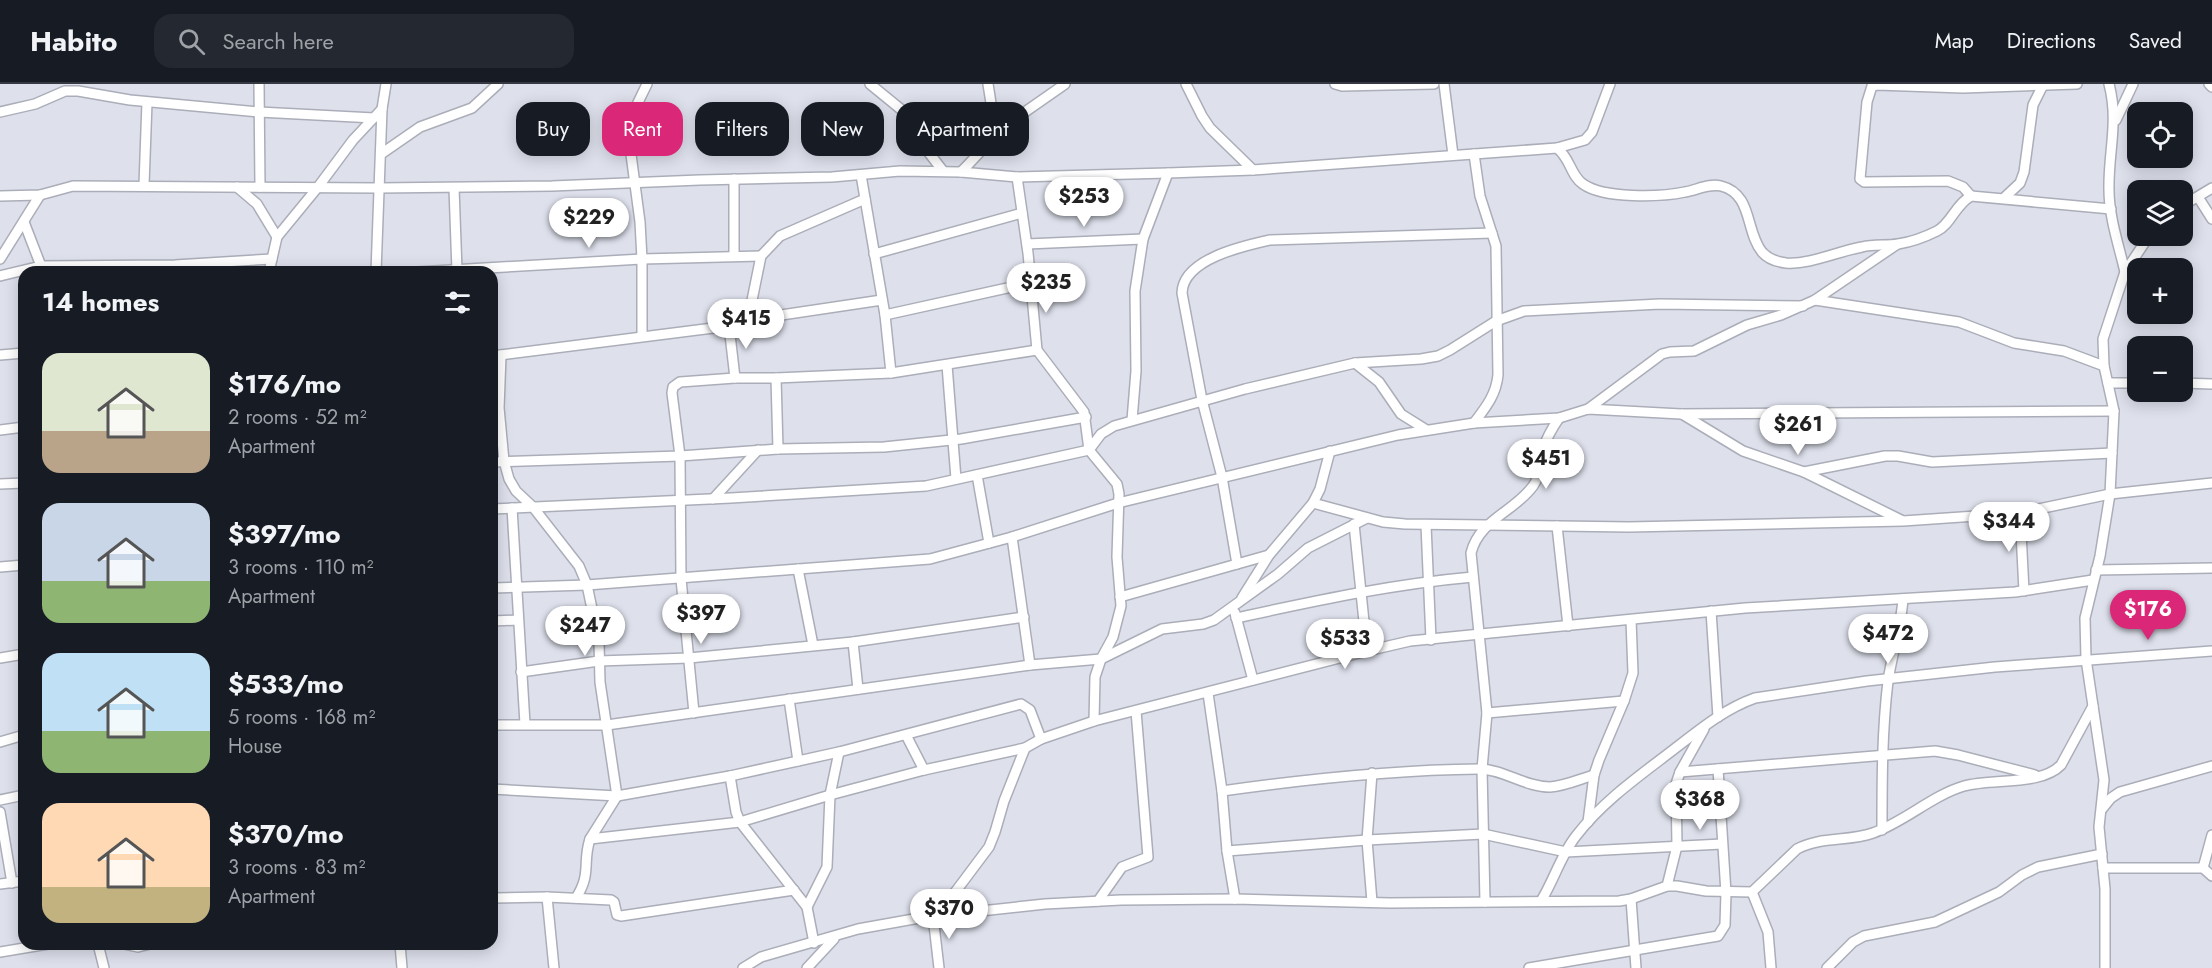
<!DOCTYPE html>
<html lang="en">
<head>
<meta charset="utf-8">
<style>
  body { margin:0; font-family:Jost,sans-serif; background:#242831; color:#f1f3f6; height:100vh; display:flex; flex-direction:column; font-size:22px; white-space:nowrap }
  * { box-sizing:border-box; margin:0 }
  p { font-size:20px; color:#9ea1a6 }
  .icon { flex:none; width:33px; height:33px; fill:none; stroke:currentColor; stroke-width:2; stroke-linecap:round; stroke-linejoin:round }
  .map { position:relative; flex:1; overflow:hidden }
  .drawer { position:absolute; left:18px; top:182px; width:480px; height:684px; display:flex; flex-direction:column; background:#171b24; border-radius:18px; box-shadow:0 3px 15px #0003 }
  .drawer>* { flex:none }
  .top-card { position:absolute; left:516px; top:18px; width:570px; height:54px; display:flex; gap:12px }
  .fabs { position:absolute; left:2127px; top:18px; display:grid; gap:12px }
  .fabs a { display:grid; place-items:center; width:66px; height:66px; border-radius:12px; background:#171b24; box-shadow:0 3px 15px #0003; font-size:30px }
  .price { position:absolute; translate:-50% -51px; padding:0 14px; border-radius:21px; background:#fff; color:#222; font-size:20px; line-height:39px; filter:drop-shadow(0 2px 3px #0008) }
  .price::after { content:''; position:absolute; left:50%; top:36px; width:18px; height:14px; margin-left:-9px; background:inherit; clip-path:polygon(0 0,100% 0,50% 100%) }
  .price.current { background:#db2777; color:#fff }
  ul { padding:0; list-style:none }
  li { display:flex; align-items:center; gap:18px; height:150px; padding:0 24px }
  li span { display:grid; place-items:center; flex:none; width:168px; height:120px; border-radius:18px; color:#555 }
  li>.icon { margin-inline-start:auto }
  span .icon { width:72px; height:72px; fill:#fffc; stroke-width:1 }
  li b { font-size:26px }
  h2 { display:flex; justify-content:space-between; align-items:center; height:72px; padding:0 24px; font-size:26px }
  .tag { padding:0 21px; border-radius:18px; background:#171b24; box-shadow:0 3px 15px #0003; font-size:21px; line-height:54px }
  .tag.current { background:#db2777; color:#fff }
  header { display:flex; align-items:center; gap:36px; box-sizing:border-box; height:84px; padding:0 30px; background:#171b24; border-bottom:2px solid #363941 }
  header strong { font-size:28px }
  nav { display:flex; gap:33px; margin-inline-start:auto; font-size:21px }
  .search { width:420px; height:54px; background:#242831; display:flex; align-items:center; gap:15px; box-sizing:border-box; padding:0 21px; border-radius:18px; color:#9ea1a6; font-size:22px }
  .map>svg:first-child { display:block }
  .lines { fill:none; stroke-linecap:round; stroke-linejoin:round }
  .street-casing { stroke:#abaeb8; stroke-width:12 }
  .street { stroke:#fff; stroke-width:9 }
</style>
</head>
<body>
<header>
<strong>Habito</strong>
<div class="search"><svg class="icon" aria-label="search" viewBox="0 0 24 24"><circle cx="10" cy="10" r="6"/><path d="M15 15l6 6"/></svg>Search here</div>
<nav><a>Map</a><a>Directions</a><a>Saved</a></nav>
</header>
<div class="map">
<svg width="2212" height="884" viewBox="0 0 2212 884">
  <rect width="100%" height="100%" fill="#dee1ec"/>
  <g class="lines">
    <g class="street-casing">
      <g id="street">
        <polyline points="259,0 260,103"/>
        <polyline points="870,0 903,27 916,52 943,87"/>
        <polyline points="1186,0 1202,32 1210,44 1253,86"/>
        <polyline points="1335,0 1342,2 1434,0"/>
        <polyline points="1444,0 1453,71"/>
        <path d="M2109,0c10,38 -1,69 0,106 0,27 10,56 16,82"/>
        <polyline points="2209,0 2212,3"/>
        <polyline points="0,28 35,20 65,7 78,7 130,16 259,28 374,34"/>
        <polyline points="2116,36 2133,0"/>
        <polyline points="994,44 1022,30 1065,0"/>
        <path d="M1557,64c14,11 13,27 26,36 21,15 78,13 102,8 12,-2 24,-9 36,-6 32,8 24,45 41,66 6,7 16,10 24,11 23,2 53,-12 76,-16 12,-3 24,-1 36,-3 13,-2 27,-7 39,-13 14,-7 18,-26 34,-35l140,13"/>
        <polyline points="381,70 420,43 472,24 498,0"/>
        <path d="M1474,70l6,42 16,50 2,129c-2,20 -12,32 -24,48"/>
        <path d="M961,88c38,-39 35,-36 27,-88"/>
        <polyline points="861,91 885,231 891,289"/>
        <polyline points="1017,93 1028,169 1037,266 1084,328 1089,366 1117,400 1119,410 1117,473 1121,522 1113,553 1101,575 1095,593 1094,637"/>
        <polyline points="734,95 734,171"/>
        <polyline points="144,101 147,18"/>
        <polyline points="237,103 257,120 277,153"/>
        <polyline points="454,104 457,187"/>
        <polyline points="0,112 40,111 73,102 379,104 552,102 700,96 832,93 900,87 961,88 1017,93 1168,89 1253,86 1557,64 1585,56 1592,48 1610,0"/>
        <polyline points="1971,112 1963,103 1948,97 1864,98 1860,95 1867,18 1872,2 1877,1 1963,4 2077,0"/>
        <polyline points="2198,113 2212,135"/>
        <polyline points="2004,114 2020,99 2024,88 2033,21 2043,1"/>
        <polyline points="2182,122 2212,104"/>
        <polyline points="24,138 41,182 45,184"/>
        <polyline points="1027,160 1143,155"/>
        <polyline points="874,170 1022,129"/>
        <polyline points="0,175 40,111"/>
        <polyline points="269,188 277,153 318,103 353,56 382,25"/>
        <polyline points="376,188 382,25 386,0"/>
        <polyline points="417,188 642,175 761,172"/>
        <polyline points="0,192 41,182 175,181 272,175"/>
        <polyline points="1815,216 1959,238 2014,259 2064,267 2104,282"/>
        <polyline points="885,231 1030,199"/>
        <polyline points="748,236 761,172 780,152 865,115"/>
        <polyline points="729,242 735,294"/>
        <polyline points="642,252 642,175 640,138 628,48 630,35 647,0"/>
        <polyline points="0,271 24,269"/>
        <path d="M501,271l-2,53 5,53 5,18 7,12 17,16 46,59 8,19 12,57 1,40 17,114 -27,43c-8,24 2,34 -14,59"/>
        <polyline points="492,272 729,242 748,236 882,216"/>
        <polyline points="1355,279 1379,298 1401,330 1425,345"/>
        <polyline points="947,281 956,395"/>
        <polyline points="776,294 778,365"/>
        <polyline points="2108,299 2138,299"/>
        <polyline points="2182,299 2212,300"/>
        <polyline points="1588,325 1662,270 1670,268 1694,267 1747,241 1781,231 1815,216 1896,161"/>
        <polyline points="1682,330 1743,367 1804,388 1901,436"/>
        <polyline points="1132,336 1136,287 1135,207 1143,155 1168,89"/>
        <polyline points="0,346 24,343"/>
        <polyline points="492,378 680,372 778,365 884,363 961,355 1086,333"/>
        <polyline points="1804,388 1885,372 1898,372 1932,378 2112,369"/>
        <polyline points="977,391 989,459"/>
        <polyline points="0,400 24,399"/>
        <polyline points="713,415 758,366"/>
        <polyline points="1313,419 1383,438 1405,440 1629,443 1903,437 2020,429 2110,410 2212,399"/>
        <polyline points="512,424 525,640"/>
        <polyline points="492,425 731,414 926,402 1089,366 1101,350 1114,342 1245,305 1355,279 1421,275 1438,272 1450,266 1496,237 1524,227 1660,220 1803,222"/>
        <polyline points="2020,429 2024,507"/>
        <polyline points="1354,440 1367,567"/>
        <polyline points="1426,441 1431,556"/>
        <polyline points="1557,442 1568,542"/>
        <polyline points="1012,453 1030,581"/>
        <path d="M1237,480l-15,-87 -20,-77 -20,-107c1,-34 61,-47 88,-53l222,-7"/>
        <polyline points="0,483 24,481"/>
        <polyline points="798,485 813,561"/>
        <polyline points="2096,486 2212,484"/>
        <polyline points="492,504 587,501 930,475 1012,453 1118,419 1398,351 1474,339 1559,334 1588,325 1681,330 2114,327"/>
        <polyline points="1120,513 1269,471"/>
        <polyline points="1242,514 1269,471 1313,419 1320,405 1330,367"/>
        <polyline points="1711,527 1718,633"/>
        <polyline points="1235,529 1253,596"/>
        <path d="M1236,534c79,-17 156,-34 237,-41"/>
        <polyline points="492,537 518,536"/>
        <polyline points="853,558 858,605"/>
        <polyline points="0,574 24,570"/>
        <polyline points="521,588 599,577 689,574 853,558 1024,533"/>
        <polyline points="1208,609 1222,707 1227,767 1235,815"/>
        <polyline points="789,615 798,677"/>
        <polyline points="694,629 681,495 680,372 672,309 673,303 680,298 735,294 776,294 891,289 1037,266"/>
        <polyline points="1487,629 1624,617"/>
        <polyline points="492,641 607,641 1030,581 1101,575 1162,545 1203,540 1214,536 1278,490 1308,464 1367,434"/>
        <polyline points="906,651 924,686"/>
        <polyline points="0,658 24,651"/>
        <polyline points="1680,688 1935,667 1958,671 2035,691"/>
        <polyline points="730,692 736,728 740,738 807,823 814,859"/>
        <polyline points="492,705 617,712 730,692 839,668 1021,620 1030,626 1041,655"/>
        <path d="M1222,707c85,-12 170,-21 257,-22 24,0 46,18 71,18 15,-1 30,-8 44,-12"/>
        <polyline points="0,716 24,711"/>
        <polyline points="2102,725 2111,714 2120,708 2212,682"/>
        <polyline points="0,728 12,799"/>
        <polyline points="1588,738 1594,691 1599,676 1624,617 1633,589 1631,536"/>
        <path d="M1882,746c0,-50 0,-99 6,-149 4,-27 13,-54 15,-82"/>
        <polyline points="590,755 740,738 830,711 924,686 1025,664 1041,655 1094,637 1367,567 1410,557 1745,524 2015,508 2093,496"/>
        <polyline points="1227,767 1367,756 1483,750 1566,768 1722,760"/>
        <polyline points="2103,784 2203,784 2212,792"/>
        <polyline points="2203,784 2212,751"/>
        <polyline points="0,800 24,797"/>
        <polyline points="1667,802 1677,762 1676,700 1680,688 1704,645"/>
        <polyline points="1752,808 1768,848 1771,884"/>
        <polyline points="547,813 554,884"/>
        <polyline points="492,814 547,813 611,816 614,818 617,831 621,832 794,806"/>
        <polyline points="1631,815 1636,884"/>
        <polyline points="1098,817 1122,783 1148,773 1136,627"/>
        <path d="M1541,817c13,-21 20,-46 35,-65 26,-34 63,-60 97,-86 26,-20 51,-41 82,-52l112,-17 128,-14 217,-16"/>
        <polyline points="1372,818 1367,756 1372,689"/>
        <path d="M1485,818l-3,-133 5,-56 -16,-160c8,-33 43,-41 62,-67 8,-11 7,-26 11,-39 3,-11 9,-20 15,-29"/>
        <polyline points="807,823 827,783 830,711 839,668"/>
        <polyline points="927,832 953,811 989,763 995,748 1004,717 1025,664"/>
        <polyline points="933,832 939,884"/>
        <polyline points="98,860 104,884"/>
        <polyline points="124,860 138,863 150,860"/>
        <polyline points="400,860 402,884"/>
        <polyline points="0,868 48,860"/>
        <path d="M743,884l18,-11 97,-28 67,-12 120,-13 76,-4 114,-1 155,4 229,-2 12,-2 36,-13h10l29,5 46,1 45,-43c24,-13 51,-7 76,-16 31,-11 60,-38 91,-47 29,-8 77,0 97,-21l32,-59"/>
        <polyline points="807,884 834,855"/>
        <polyline points="1529,884 1718,852 1725,841 1726,809 1718,685"/>
        <polyline points="1827,884 1853,858 1864,852 1935,838 1999,808 2022,791 2038,783 2102,770"/>
        <polyline points="2105,884 2105,805 2099,743 2104,696 2086,575 2085,534 2100,472 2110,410 2114,327 2104,282 2103,255 2125,188 2149,152"/>
      </g>
    </g>
    <use href="#street" class="street"/>
  </g>
</svg>
<div class="fabs">
<a><svg class="icon" aria-label="locate" viewBox="0 0 24 24"><circle cx="12" cy="12" r="6"/><path d="M12 2v4M12 18v4M2 12h4M18 12h4"/></svg></a>
<a><svg class="icon" aria-label="layers" viewBox="0 0 24 24"><path d="M12 4l9 5-9 5-9-5zM3 14l9 5 9-5"/></svg></a>
<a>+</a>
<a>−</a>
</div>
<b class="price" style="left:1084px;top:144px">$253</b>
<b class="price" style="left:589px;top:165px">$229</b>
<b class="price" style="left:1046px;top:230px">$235</b>
<b class="price" style="left:746px;top:266px">$415</b>
<b class="price" style="left:1798px;top:372px">$261</b>
<b class="price" style="left:1546px;top:406px">$451</b>
<b class="price" style="left:2009px;top:469px">$344</b>
<b class="price current" style="left:2148px;top:557px">$176</b>
<b class="price" style="left:701px;top:561px">$397</b>
<b class="price" style="left:585px;top:573px">$247</b>
<b class="price" style="left:1888px;top:581px">$472</b>
<b class="price" style="left:1345px;top:586px">$533</b>
<b class="price" style="left:1700px;top:747px">$368</b>
<b class="price" style="left:949px;top:856px">$370</b>
<div class="top-card">
<a class="tag">Buy</a>
<a class="tag current">Rent</a>
<a class="tag">Filters</a>
<a class="tag">New</a>
<a class="tag">Apartment</a>
</div>
<section class="drawer">
<h2>14 homes<svg class="icon" aria-label="filters" viewBox="0 0 24 24"><path d="M4 7h16M4 17h16"/><circle cx="9" cy="7" r="2"/><circle cx="15" cy="17" r="2"/></svg></h2>
<ul>
<li><span style="background:linear-gradient(#dfe7d0 65%,#b9a48a 0)"><svg class="icon" aria-label="home" viewBox="0 0 24 24"><path d="M3 11l9-7 9 7M6 9v11h12V9"/></svg></span><div><b>$176/mo</b><p>2 rooms · 52 m²</p><p>Apartment</p></div></li>
<li><span style="background:linear-gradient(#c9d6e8 65%,#8fb573 0)"><svg class="icon" aria-label="home" viewBox="0 0 24 24"><path d="M3 11l9-7 9 7M6 9v11h12V9"/></svg></span><div><b>$397/mo</b><p>3 rooms · 110 m²</p><p>Apartment</p></div></li>
<li><span style="background:linear-gradient(#bfe0f5 65%,#8fb573 0)"><svg class="icon" aria-label="home" viewBox="0 0 24 24"><path d="M3 11l9-7 9 7M6 9v11h12V9"/></svg></span><div><b>$533/mo</b><p>5 rooms · 168 m²</p><p>House</p></div></li>
<li><span style="background:linear-gradient(#ffd9b3 70%,#c2b280 0)"><svg class="icon" aria-label="home" viewBox="0 0 24 24"><path d="M3 11l9-7 9 7M6 9v11h12V9"/></svg></span><div><b>$370/mo</b><p>3 rooms · 83 m²</p><p>Apartment</p></div></li>
</ul>
</section>
</div>
</body>
</html>
